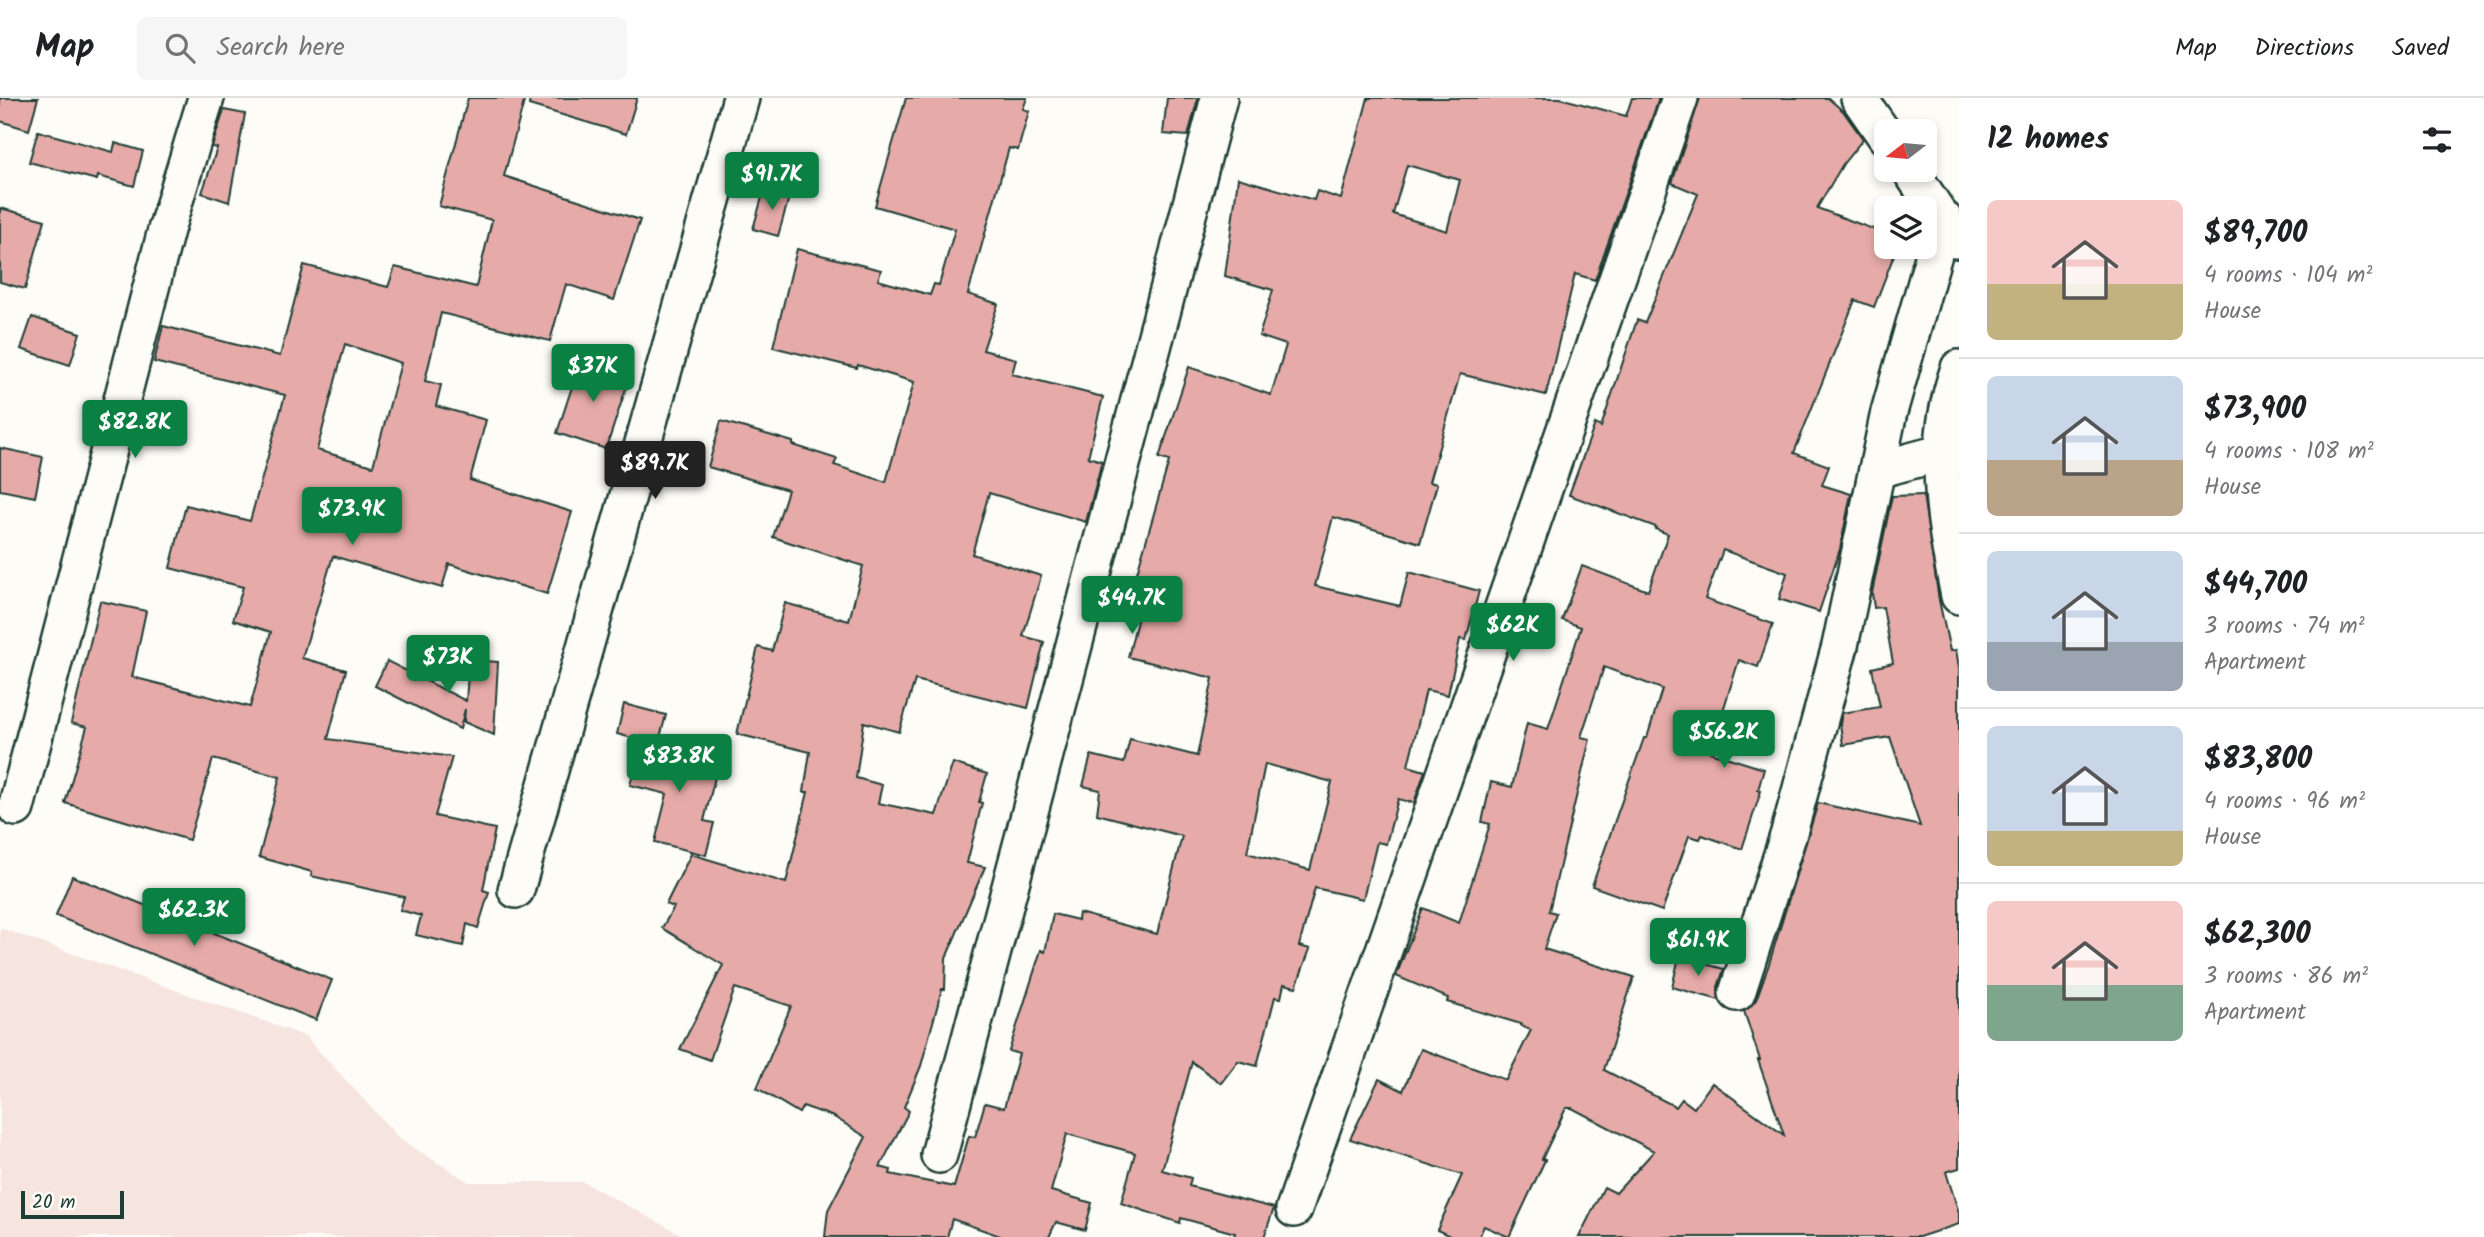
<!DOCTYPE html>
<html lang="en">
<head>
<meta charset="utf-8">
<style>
  body { margin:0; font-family:Kalam,sans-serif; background:#f6f6f6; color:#202124; height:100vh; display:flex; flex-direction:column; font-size:26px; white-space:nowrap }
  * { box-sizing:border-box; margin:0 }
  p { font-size:23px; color:#757577 }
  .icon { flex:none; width:38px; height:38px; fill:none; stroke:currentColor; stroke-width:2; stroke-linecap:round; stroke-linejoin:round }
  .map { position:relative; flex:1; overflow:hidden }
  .side { display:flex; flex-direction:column; background:#fff; width:525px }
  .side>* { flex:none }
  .needle { width:46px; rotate:254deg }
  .fabs { position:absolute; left:1874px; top:21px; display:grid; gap:14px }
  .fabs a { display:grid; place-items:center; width:63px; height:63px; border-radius:10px; background:#fff; box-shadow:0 4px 10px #0003; font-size:35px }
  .scale { position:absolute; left:21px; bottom:18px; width:103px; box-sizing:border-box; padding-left:7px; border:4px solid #1f3d34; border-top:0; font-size:19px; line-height:24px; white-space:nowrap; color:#1f3d34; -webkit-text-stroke:5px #fdfcf7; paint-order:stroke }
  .price { position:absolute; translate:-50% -60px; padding:0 16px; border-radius:7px; background:#0b8043; color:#fff; font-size:23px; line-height:46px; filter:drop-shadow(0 2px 4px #0008) }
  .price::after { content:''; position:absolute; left:50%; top:42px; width:21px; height:16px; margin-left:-10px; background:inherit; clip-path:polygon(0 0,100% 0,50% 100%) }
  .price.selected { background:#222; color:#fff }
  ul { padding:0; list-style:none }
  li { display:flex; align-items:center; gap:21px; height:175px; padding:0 28px }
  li+li { border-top:2px solid #e0e0e0 }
  li span { display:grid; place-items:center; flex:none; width:196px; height:140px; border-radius:10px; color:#555 }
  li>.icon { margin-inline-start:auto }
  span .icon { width:84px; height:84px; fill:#fffc; stroke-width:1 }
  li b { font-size:30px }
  h2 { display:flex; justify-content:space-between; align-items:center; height:84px; padding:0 28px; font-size:30px }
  header { display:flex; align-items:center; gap:42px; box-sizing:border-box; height:98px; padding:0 35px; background:#fff; border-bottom:2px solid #e0e0e0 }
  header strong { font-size:33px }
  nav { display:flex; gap:38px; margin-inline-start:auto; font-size:24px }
  .search { width:490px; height:63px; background:#f6f6f6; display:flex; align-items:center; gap:18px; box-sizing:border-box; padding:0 24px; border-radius:10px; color:#757577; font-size:26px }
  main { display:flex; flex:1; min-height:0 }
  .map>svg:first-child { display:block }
  .built { fill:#f6e4df }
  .building { fill:#e6aba8; stroke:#1f3d34; stroke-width:2; fill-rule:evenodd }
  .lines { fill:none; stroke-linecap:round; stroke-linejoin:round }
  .street-casing { stroke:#1f3d34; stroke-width:40 }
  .street { stroke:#fdfcf7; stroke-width:35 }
</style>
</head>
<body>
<header>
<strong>Map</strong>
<div class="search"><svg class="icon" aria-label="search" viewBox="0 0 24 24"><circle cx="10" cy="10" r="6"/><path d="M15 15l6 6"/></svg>Search here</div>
<nav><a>Map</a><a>Directions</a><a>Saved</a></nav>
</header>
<main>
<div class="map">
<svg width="1959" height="1139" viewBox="0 0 1959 1139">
  <rect width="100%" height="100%" fill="#fdfcf7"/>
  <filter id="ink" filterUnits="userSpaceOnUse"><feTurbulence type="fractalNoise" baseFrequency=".0143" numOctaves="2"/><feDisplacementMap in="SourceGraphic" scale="14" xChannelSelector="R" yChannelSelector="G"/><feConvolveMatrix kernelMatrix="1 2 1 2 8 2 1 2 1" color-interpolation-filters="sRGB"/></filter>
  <g filter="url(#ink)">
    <polygon class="built" points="0,830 305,938 401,1042 469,1084 583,1084 686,1139 0,1139"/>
    <g class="building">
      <polygon points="0,0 38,0 29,32 0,23"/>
      <path d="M468,0h57l-21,78 136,44 -26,80 -48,-16 -16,57 -109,-28 -16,68 16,4 -5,21 50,14 -16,60 102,32 -25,82 -98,-30 -7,24 -109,-32 -31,102 44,12 -18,69 124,18 -17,59 60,13 -12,61 6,2 -11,36 -11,-4 -4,22 -47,-11 5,-19 -21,-6 4,-13 -93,-21 1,-4 -53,-15 21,-80 -67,-18 -24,81 -124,-37 22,-76 -16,-4 29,-122 46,10 -14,66 118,30 21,-75 -38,-12 10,-33 -73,-19 16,-63 64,16 35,-126 -131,-33 9,-36 117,30 24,-91 84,22 7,-20 81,20 16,-67 -53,-14zM345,246l56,19 -28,103 -56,-16z"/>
      <polygon points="530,0 637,0 626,36 529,7"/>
      <path d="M906,0h121l-4,11 6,2 -11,39 -9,-2 -41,146 30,10 -15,46 33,9 -4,15 91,23 -15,60 14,4 -16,61 -97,-29 -17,61 69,22 -18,60 21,6 -16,66 -113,-28 -16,52 -35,-10 -8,56 26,7 -4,18 58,12 17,-52 34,11 -8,28 3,1 -15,60 18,4 -39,91 -1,31h-3l-21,77 -17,41 5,4 -29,56 11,3 -1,4 64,13 15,-51 6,1 10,-34 19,5 15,-54 -10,-3 32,-101 4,2 8,-38 25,6 1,-7 78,21 25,-98 -85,-22 3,-24 -17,-4 8,-31 33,8 6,-24 67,17 16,-78 -85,-21 14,-57 -12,-3 39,-136 -10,-3 30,-91 82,28 15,-50 -27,-9 14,-46 -48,-14 13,-98 76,22 3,-9 24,8 27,-101h192l66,18 6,-18h27l-64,182 -20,-6 -29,121 -86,-21 -31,108 8,2 -17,59 -87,-26 -18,69 85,20 9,-34 70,19 -13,49 -6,-1 -12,56 -22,-5 -18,76 17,5 -11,32 -16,-4 -12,45 -9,-2 -14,57 -48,-11 -16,58 11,3 -14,38 -12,-3 -3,14 -6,-1 -18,69 -19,-5 -17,22 -29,-21 -30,108 29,8 -2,8 85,22 -10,29h-30l1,-4 -54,-15 -1,5 -59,-20 14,-50 -68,-19 -16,57 41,12 -7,27 -29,-8 -7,15h-46l-51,-18 -5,18h-122l3,-27 38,-73 -32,-20 -31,-11 -4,7 -42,-25 34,-82 -56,-18 -25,72 -30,-11 43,-84 -61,-37 12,-21 -8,-3 25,-50 95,29 22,-91h-4l6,-40 -73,-18 21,-87 14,4 13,-48 64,18 14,-55 -90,-29 15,-47 -80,-23 13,-46 72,21v3l44,14 -3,6 52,17 28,-100 -56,-17 -1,3 -84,-21 24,-98 84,21 -3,10 52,15 4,-11 5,1 16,-56 -80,-23zM1407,67l53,15 -13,51 -54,-17zM1265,666l67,18 -22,88 -63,-17z"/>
      <polygon points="1167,0 1198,0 1188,38 1163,36"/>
      <polygon points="1700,0 1828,0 1843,13 1863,41 1843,66 1817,110 1886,136 1886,149 1897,149 1874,209 1855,202 1794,355 1829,368 1822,387 1851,396 1840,451 1819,514 1779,501 1787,475 1723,452 1705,501 1773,526 1758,569 1739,562 1710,654 1764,671 1758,692 1761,693 1742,751 1702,737 1700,741 1689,738 1662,813 1592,788 1644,640 1647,640 1662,591 1604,569 1581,639 1590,641 1549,813 1556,815 1544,851 1634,879 1604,972 1676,1009 1682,1001 1694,1010 1712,985 1784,1037 1758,962 1760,962 1744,913 1756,902 1769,866 1818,705 1920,728 1890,639 1843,647 1840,626 1842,615 1880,609 1872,570 1893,565 1883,509 1874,510 1872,495 1892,398 1923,397 1939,502 1950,553 1956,552 1959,569 1959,1070 1946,1074 1959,1115 1959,1126 1919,1139 1579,1139 1604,1089 1616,1095 1654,1053 1572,1010 1566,1010 1542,1061 1545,1062 1509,1139 1484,1128 1479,1139 1452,1139 1437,1132 1462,1077 1350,1041 1379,981 1403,993 1421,951 1506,982 1531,932 1521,928 1521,926 1447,904 1448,900 1396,878 1423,810 1459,825 1490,726 1482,724 1491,684 1512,689 1527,625 1548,631 1581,529 1562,522 1582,468 1648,493 1668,436 1655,431 1656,429 1569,397 1595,326 1601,329 1637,222 1645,225 1698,96 1672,85"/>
      <polygon points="224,12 245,16 229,104 202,95 217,50 212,49"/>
      <polygon points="38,33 113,54 115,45 143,53 134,88 98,78 97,82 29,64"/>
      <polygon points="765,89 790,96 778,138 753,131"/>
      <polygon points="0,110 45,122 25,191 0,184"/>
      <polygon points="32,219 80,235 70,267 21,251"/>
      <polygon points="581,261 630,278 606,351 557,335"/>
      <polygon points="0,350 43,359 35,399 0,392"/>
      <polygon points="469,562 498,564 494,637 464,624 465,611 460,631 375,588 387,563 466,603"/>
      <polygon points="624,606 666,617 658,647 617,636"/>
      <polygon points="641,644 719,663 704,723 714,725 706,757 655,744 667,696 630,687"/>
      <polygon points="72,778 332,882 316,922 56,818"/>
      <polygon points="1679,859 1724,871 1718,889 1719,902 1672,889"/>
    </g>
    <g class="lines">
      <g class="street-casing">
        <g id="street">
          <polyline points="1859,0 1886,39"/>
          <polyline points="1910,72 1956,142"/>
          <path d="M1959,270c-28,79 -16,148 0,228"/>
          <polyline points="1877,372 1940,355"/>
          <polyline points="16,710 166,132 206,0"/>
          <polyline points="516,792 741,0"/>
          <polyline points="1737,895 1788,738 1840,548 1889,314 1944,121"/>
          <polyline points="939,1057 1219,0"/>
          <polyline points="1294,1111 1680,0"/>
        </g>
      </g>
      <use href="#street" class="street"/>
    </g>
  </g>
</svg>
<div class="fabs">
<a><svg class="needle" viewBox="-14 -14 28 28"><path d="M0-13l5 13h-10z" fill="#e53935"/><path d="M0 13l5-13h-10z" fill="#757577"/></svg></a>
<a><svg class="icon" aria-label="layers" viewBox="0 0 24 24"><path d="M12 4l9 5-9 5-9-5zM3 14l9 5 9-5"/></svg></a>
</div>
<div class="scale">20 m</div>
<b class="price" style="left:772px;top:114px">$91.7K</b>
<b class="price" style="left:593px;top:306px">$37K</b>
<b class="price" style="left:135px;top:362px">$82.8K</b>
<b class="price selected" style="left:655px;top:403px">$89.7K</b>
<b class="price" style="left:352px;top:449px">$73.9K</b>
<b class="price" style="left:1132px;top:538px">$44.7K</b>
<b class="price" style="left:1513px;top:565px">$62K</b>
<b class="price" style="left:448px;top:597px">$73K</b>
<b class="price" style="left:1724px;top:672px">$56.2K</b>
<b class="price" style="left:679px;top:696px">$83.8K</b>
<b class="price" style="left:194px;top:850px">$62.3K</b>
<b class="price" style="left:1698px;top:880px">$61.9K</b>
</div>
<section class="side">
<h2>12 homes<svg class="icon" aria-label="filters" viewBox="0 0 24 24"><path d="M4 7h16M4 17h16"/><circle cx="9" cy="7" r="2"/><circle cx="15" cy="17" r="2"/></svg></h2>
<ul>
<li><span style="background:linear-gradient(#f6c9c9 60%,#c2b280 0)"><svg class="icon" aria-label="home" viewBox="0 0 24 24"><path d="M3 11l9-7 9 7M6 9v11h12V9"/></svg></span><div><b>$89,700</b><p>4 rooms · 104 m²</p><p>House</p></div></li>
<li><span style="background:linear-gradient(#c9d6e8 60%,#b9a48a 0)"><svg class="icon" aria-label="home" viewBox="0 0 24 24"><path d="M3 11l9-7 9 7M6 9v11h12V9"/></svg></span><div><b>$73,900</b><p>4 rooms · 108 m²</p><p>House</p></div></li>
<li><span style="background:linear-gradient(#c9d6e8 65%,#9aa5b1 0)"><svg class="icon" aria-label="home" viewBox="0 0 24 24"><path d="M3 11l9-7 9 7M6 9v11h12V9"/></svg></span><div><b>$44,700</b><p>3 rooms · 74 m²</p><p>Apartment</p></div></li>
<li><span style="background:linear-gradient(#c9d6e8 75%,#c2b280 0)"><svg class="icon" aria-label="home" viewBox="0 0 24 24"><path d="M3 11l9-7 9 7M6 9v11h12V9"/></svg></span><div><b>$83,800</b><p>4 rooms · 96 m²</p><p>House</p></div></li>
<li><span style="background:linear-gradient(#f6c9c9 60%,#7fa58c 0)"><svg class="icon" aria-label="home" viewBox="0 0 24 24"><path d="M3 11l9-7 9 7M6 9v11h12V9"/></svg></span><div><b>$62,300</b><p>3 rooms · 86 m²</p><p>Apartment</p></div></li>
</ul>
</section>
</main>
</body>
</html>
